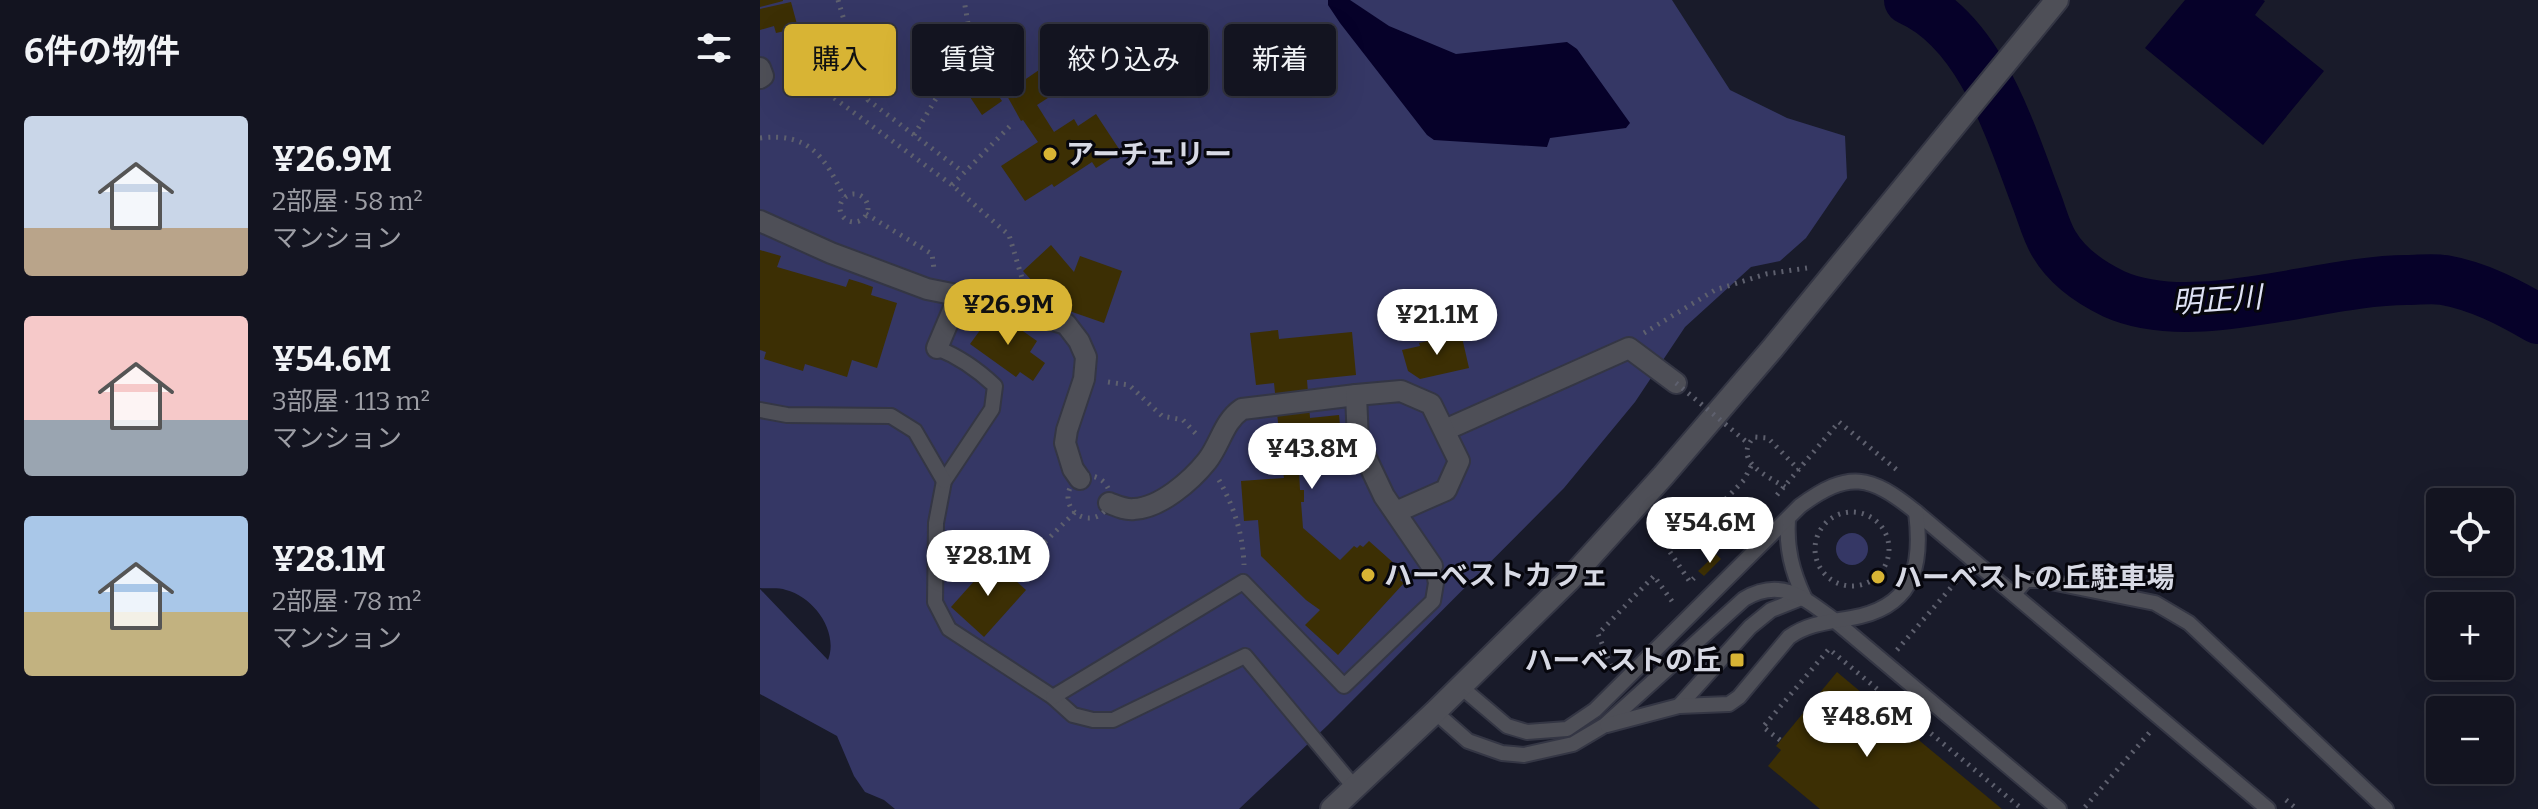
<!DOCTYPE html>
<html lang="ja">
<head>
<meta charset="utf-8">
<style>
  body { margin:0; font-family:Bitter,"Noto Sans JP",serif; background:#20212d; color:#f1f3f6; height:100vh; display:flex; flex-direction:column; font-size:30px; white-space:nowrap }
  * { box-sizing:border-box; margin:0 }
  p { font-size:26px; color:#9d9ea5 }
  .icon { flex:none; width:44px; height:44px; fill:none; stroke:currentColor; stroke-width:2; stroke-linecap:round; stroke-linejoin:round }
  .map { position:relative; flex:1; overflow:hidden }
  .panel { display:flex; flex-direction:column; background:#131420; width:760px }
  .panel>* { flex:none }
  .top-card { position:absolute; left:24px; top:24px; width:760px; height:72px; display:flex; gap:16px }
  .tools { position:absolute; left:1666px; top:488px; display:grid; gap:16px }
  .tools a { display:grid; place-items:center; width:88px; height:88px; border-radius:8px; background:#131420; box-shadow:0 8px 32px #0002,0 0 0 2px #32333e; font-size:40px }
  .price { position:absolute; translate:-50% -68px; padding:0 18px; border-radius:28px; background:#fff; color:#222; font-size:26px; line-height:52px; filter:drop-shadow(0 2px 4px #0008) }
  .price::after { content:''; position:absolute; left:50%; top:48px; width:24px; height:18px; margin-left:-12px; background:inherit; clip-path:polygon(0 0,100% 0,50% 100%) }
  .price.on { background:#d8b434; color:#111 }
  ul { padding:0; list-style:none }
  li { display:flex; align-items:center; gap:24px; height:200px; padding:0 24px }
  li span { display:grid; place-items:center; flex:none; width:224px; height:160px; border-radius:8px; color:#555 }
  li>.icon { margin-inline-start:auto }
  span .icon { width:96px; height:96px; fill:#fffc; stroke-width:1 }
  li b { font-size:34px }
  h2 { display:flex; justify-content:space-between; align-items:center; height:96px; padding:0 24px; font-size:34px }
  .tag { padding:0 28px; border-radius:8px; background:#131420; box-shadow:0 8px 32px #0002,0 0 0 2px #32333e; font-size:28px; line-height:72px }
  .tag.on { background:#d8b434; color:#111 }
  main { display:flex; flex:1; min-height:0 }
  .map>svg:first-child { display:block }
  .green { fill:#353765 }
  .water { fill:#060129 }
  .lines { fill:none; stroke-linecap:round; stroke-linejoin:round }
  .river { stroke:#060129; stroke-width:50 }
  .building { fill:#3c2f04 }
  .service-casing { stroke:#343644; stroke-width:18 }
  .pedestrian-casing { stroke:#343644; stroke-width:24 }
  .tertiary-casing { stroke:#343644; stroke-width:26 }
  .path { stroke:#5e606e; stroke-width:5; stroke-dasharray:2 6; stroke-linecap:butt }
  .service { stroke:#4e4f57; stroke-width:14 }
  .pedestrian { stroke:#4e4f57; stroke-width:20 }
  .tertiary { stroke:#4e4f57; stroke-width:22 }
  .path-bridge { stroke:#5e606e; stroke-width:5; stroke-dasharray:2 6; stroke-linecap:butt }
  .poi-dot { fill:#d8b434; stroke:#06060d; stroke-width:3 }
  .labels { text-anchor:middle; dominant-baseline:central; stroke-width:6; stroke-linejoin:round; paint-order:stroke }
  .poi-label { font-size:28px; font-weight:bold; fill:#d7d9e4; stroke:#06060d; text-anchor:start }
  .water-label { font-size:30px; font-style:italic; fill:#dfe2f5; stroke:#06060d }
</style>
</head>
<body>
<main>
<section class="panel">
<h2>6件の物件<svg class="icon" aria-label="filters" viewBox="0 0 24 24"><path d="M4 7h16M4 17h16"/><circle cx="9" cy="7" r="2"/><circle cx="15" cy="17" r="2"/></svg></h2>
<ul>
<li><span style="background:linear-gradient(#c9d6e8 70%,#b9a48a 0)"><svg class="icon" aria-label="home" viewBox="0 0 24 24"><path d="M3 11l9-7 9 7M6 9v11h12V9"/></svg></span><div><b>¥26.9M</b><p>2部屋 · 58 m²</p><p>マンション</p></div></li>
<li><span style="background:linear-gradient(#f6c9c9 65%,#9aa5b1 0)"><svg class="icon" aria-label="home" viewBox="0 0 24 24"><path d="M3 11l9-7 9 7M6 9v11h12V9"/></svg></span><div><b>¥54.6M</b><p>3部屋 · 113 m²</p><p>マンション</p></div></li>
<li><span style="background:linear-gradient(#a9c7e8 60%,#c2b280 0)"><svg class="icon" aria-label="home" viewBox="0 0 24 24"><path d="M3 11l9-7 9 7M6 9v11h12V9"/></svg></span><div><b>¥28.1M</b><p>2部屋 · 78 m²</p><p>マンション</p></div></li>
</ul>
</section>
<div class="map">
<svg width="1778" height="809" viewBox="0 0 1778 809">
  <rect width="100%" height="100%" fill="#191b2a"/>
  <g class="green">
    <path d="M0,0h912l58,90 57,28 58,18 2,42 -41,60 -26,23 -29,6 -66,60 -50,75 -71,86 -236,237 -89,84h-344l-11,-9 -19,-8 -11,-16 -17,-40 -77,-42v-105l68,71c11,-28 -14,-63 -42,-70 -8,-3 -18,-1 -26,-2z"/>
    <circle cx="1092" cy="549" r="16"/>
  </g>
  <g class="water">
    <polygon points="568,0 590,0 629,26 696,54 807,42 817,49 870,123 866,128 790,138 787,147 674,140 667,135 580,23 568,5"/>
    <polygon points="1425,0 1503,0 1505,1 1495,15 1564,71 1503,145 1385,48"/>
  </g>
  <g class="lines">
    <path class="river" d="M1149,0c72,32 101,131 127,199 6,15 10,32 18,45 13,22 37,39 60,50 80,36 206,-14 293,-14 12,0 25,-2 37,0 34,6 65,22 94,39"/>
  </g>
  <g class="building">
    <polygon points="0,0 23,0 23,1 0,7"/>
    <polygon points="31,2 38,28 16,33 14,26 0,30 0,9"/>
    <polygon points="250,67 260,83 279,70 294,94 277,105 294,132 314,119 318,126 336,114 361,152 336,168 332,162 294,187 292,184 265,201 241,166 278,142 263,120 261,121 246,94 240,98 242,101 222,115 200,82 220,68 228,81"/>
    <polygon points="291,245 314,272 320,256 362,271 344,323 295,306 263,271"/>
    <polygon points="0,250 21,256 17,267 86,287 89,279 102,283 113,287 111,295 137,303 117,368 92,360 87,377 45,364 43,371 4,359 6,352 0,350"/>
    <polygon points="234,311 277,341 270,352 285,363 273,381 260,372 256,377 210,344"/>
    <polygon points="518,330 519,339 592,332 596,375 547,380 550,418 579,415 584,467 539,471 540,490 544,490 544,502 541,502 543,528 580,560 594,546 597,548 600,545 603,547 609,541 646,574 640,580 644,583 578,655 545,625 560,610 546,600 501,556 498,520 484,521 481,481 524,478 523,472 518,473 515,443 520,442 514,383 496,385 490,333"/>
    <polygon points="701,333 709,368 660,379 648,371 642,350 660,346 659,343"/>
    <polygon points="956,554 961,559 944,576 938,571"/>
    <polygon points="233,560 266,590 224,637 191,607"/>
    <polygon points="1077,672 1108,698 1242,809 1060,809 1008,766 1021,750 1016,746"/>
  </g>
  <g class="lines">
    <g class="service-casing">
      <g id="service">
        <path d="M177,348c23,9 40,21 58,38l-3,23 -48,72 -8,42 -1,79 14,27 104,68 20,18 20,5h20l132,-64 110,132"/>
        <polyline points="0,410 27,415 131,416 155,431 184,481"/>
        <path d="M1028,519c-2,29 4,52 16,78"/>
        <polyline points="1254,594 1266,580 1281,580 1395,603 1429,623 1626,809"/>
        <path d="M701,687l46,39 20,6 40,-3 28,-19 205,-204c49,-36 70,-31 116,6l352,297"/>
        <polyline points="293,697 483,582 584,686 673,601 676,583 672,566"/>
        <polyline points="919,706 990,627 1011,610 1044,597"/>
        <path d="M675,712l33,29 34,12 22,2 49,-11 32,-19 139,-126c37,-22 60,-1 90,21l225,189"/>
        <path d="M847,725l72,-19 50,-2 10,-7 50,-60c22,-16 47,-15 72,-21 56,-14 61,-56 55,-104"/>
      </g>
    </g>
    <g class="pedestrian-casing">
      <g id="pedestrian">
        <polyline points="0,68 3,76 0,78"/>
        <polyline points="0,221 71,253 167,289 232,302 306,324 319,341 326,357 324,379 307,430 305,443 313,469 320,479"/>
        <polyline points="177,348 199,296"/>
        <polyline points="685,430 869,348 916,383"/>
        <path d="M349,503c8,3 16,7 25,6 26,-1 57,-28 73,-48 14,-18 16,-39 35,-52l114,-14"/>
        <polyline points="636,512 686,490 699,461 671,404 641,391 596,395 598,441 624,496 672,566"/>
      </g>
    </g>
    <g class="tertiary-casing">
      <polyline id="tertiary" points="572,809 675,712 808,581 903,476 1012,349 1297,0"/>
    </g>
    <g class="path">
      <polyline points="78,0 108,100 203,172"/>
      <polyline points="24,75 53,83 74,98 192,185 249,235 265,288"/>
      <polyline points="154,135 211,41 204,0"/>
      <path d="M0,138c49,-6 65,19 84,59"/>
      <polyline points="192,185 252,124"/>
      <circle cx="94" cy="208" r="14"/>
      <polyline points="106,214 172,254 174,269"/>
      <polyline points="884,333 955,290 1006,274 1047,268"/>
      <polyline points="348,382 369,385 402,416 423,420 438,436"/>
      <polyline points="991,466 984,480 935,531 939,538 1007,507"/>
      <circle cx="329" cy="497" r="21"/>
      <path d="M459,480c15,27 24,54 25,85"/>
      <path d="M1025,487c-18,-11 -53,-26 -31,-50l14,1 31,32"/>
      <polyline points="1017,495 1079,422 1137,470"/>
      <circle cx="1092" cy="549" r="37"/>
      <polyline points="910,552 930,582 934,578"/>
      <polyline points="251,576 315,512"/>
      <polyline points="1137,650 1201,576"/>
      <polyline points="851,666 838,634 894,576 914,604"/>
      <polyline points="1020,740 1003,727 1069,649 1262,809"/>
      <polyline points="1526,800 1537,809"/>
      <polyline points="1325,807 1390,732"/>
    </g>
    <use href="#service" class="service"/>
    <use href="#pedestrian" class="pedestrian"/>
    <use href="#tertiary" class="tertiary"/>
    <polyline class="path-bridge" points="916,383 989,444"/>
  </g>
  <g class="poi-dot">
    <circle cx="290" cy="154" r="8"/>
    <circle cx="608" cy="575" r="8"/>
    <circle cx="1118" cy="577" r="8"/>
    <rect x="969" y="652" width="16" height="16" rx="4"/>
  </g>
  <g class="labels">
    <g class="poi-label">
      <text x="306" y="154">アーチェリー</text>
      <text x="624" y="575">ハーベストカフェ</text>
      <text x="1134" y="577">ハーベストの丘駐車場</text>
      <text x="961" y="660" text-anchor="end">ハーベストの丘</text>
    </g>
    <g class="water-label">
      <text transform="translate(1457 300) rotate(-4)">明正川</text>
    </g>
  </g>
</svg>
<div class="tools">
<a><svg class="icon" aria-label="locate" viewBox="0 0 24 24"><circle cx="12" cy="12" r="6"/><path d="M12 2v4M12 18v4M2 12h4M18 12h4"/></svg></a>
<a>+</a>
<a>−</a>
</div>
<b class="price on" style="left:248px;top:347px">¥26.9M</b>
<b class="price" style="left:677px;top:357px">¥21.1M</b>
<b class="price" style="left:552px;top:491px">¥43.8M</b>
<b class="price" style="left:950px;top:565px">¥54.6M</b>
<b class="price" style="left:228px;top:598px">¥28.1M</b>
<b class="price" style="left:1107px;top:759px">¥48.6M</b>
<div class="top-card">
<a class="tag on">購入</a>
<a class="tag">賃貸</a>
<a class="tag">絞り込み</a>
<a class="tag">新着</a>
</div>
</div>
</main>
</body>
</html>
